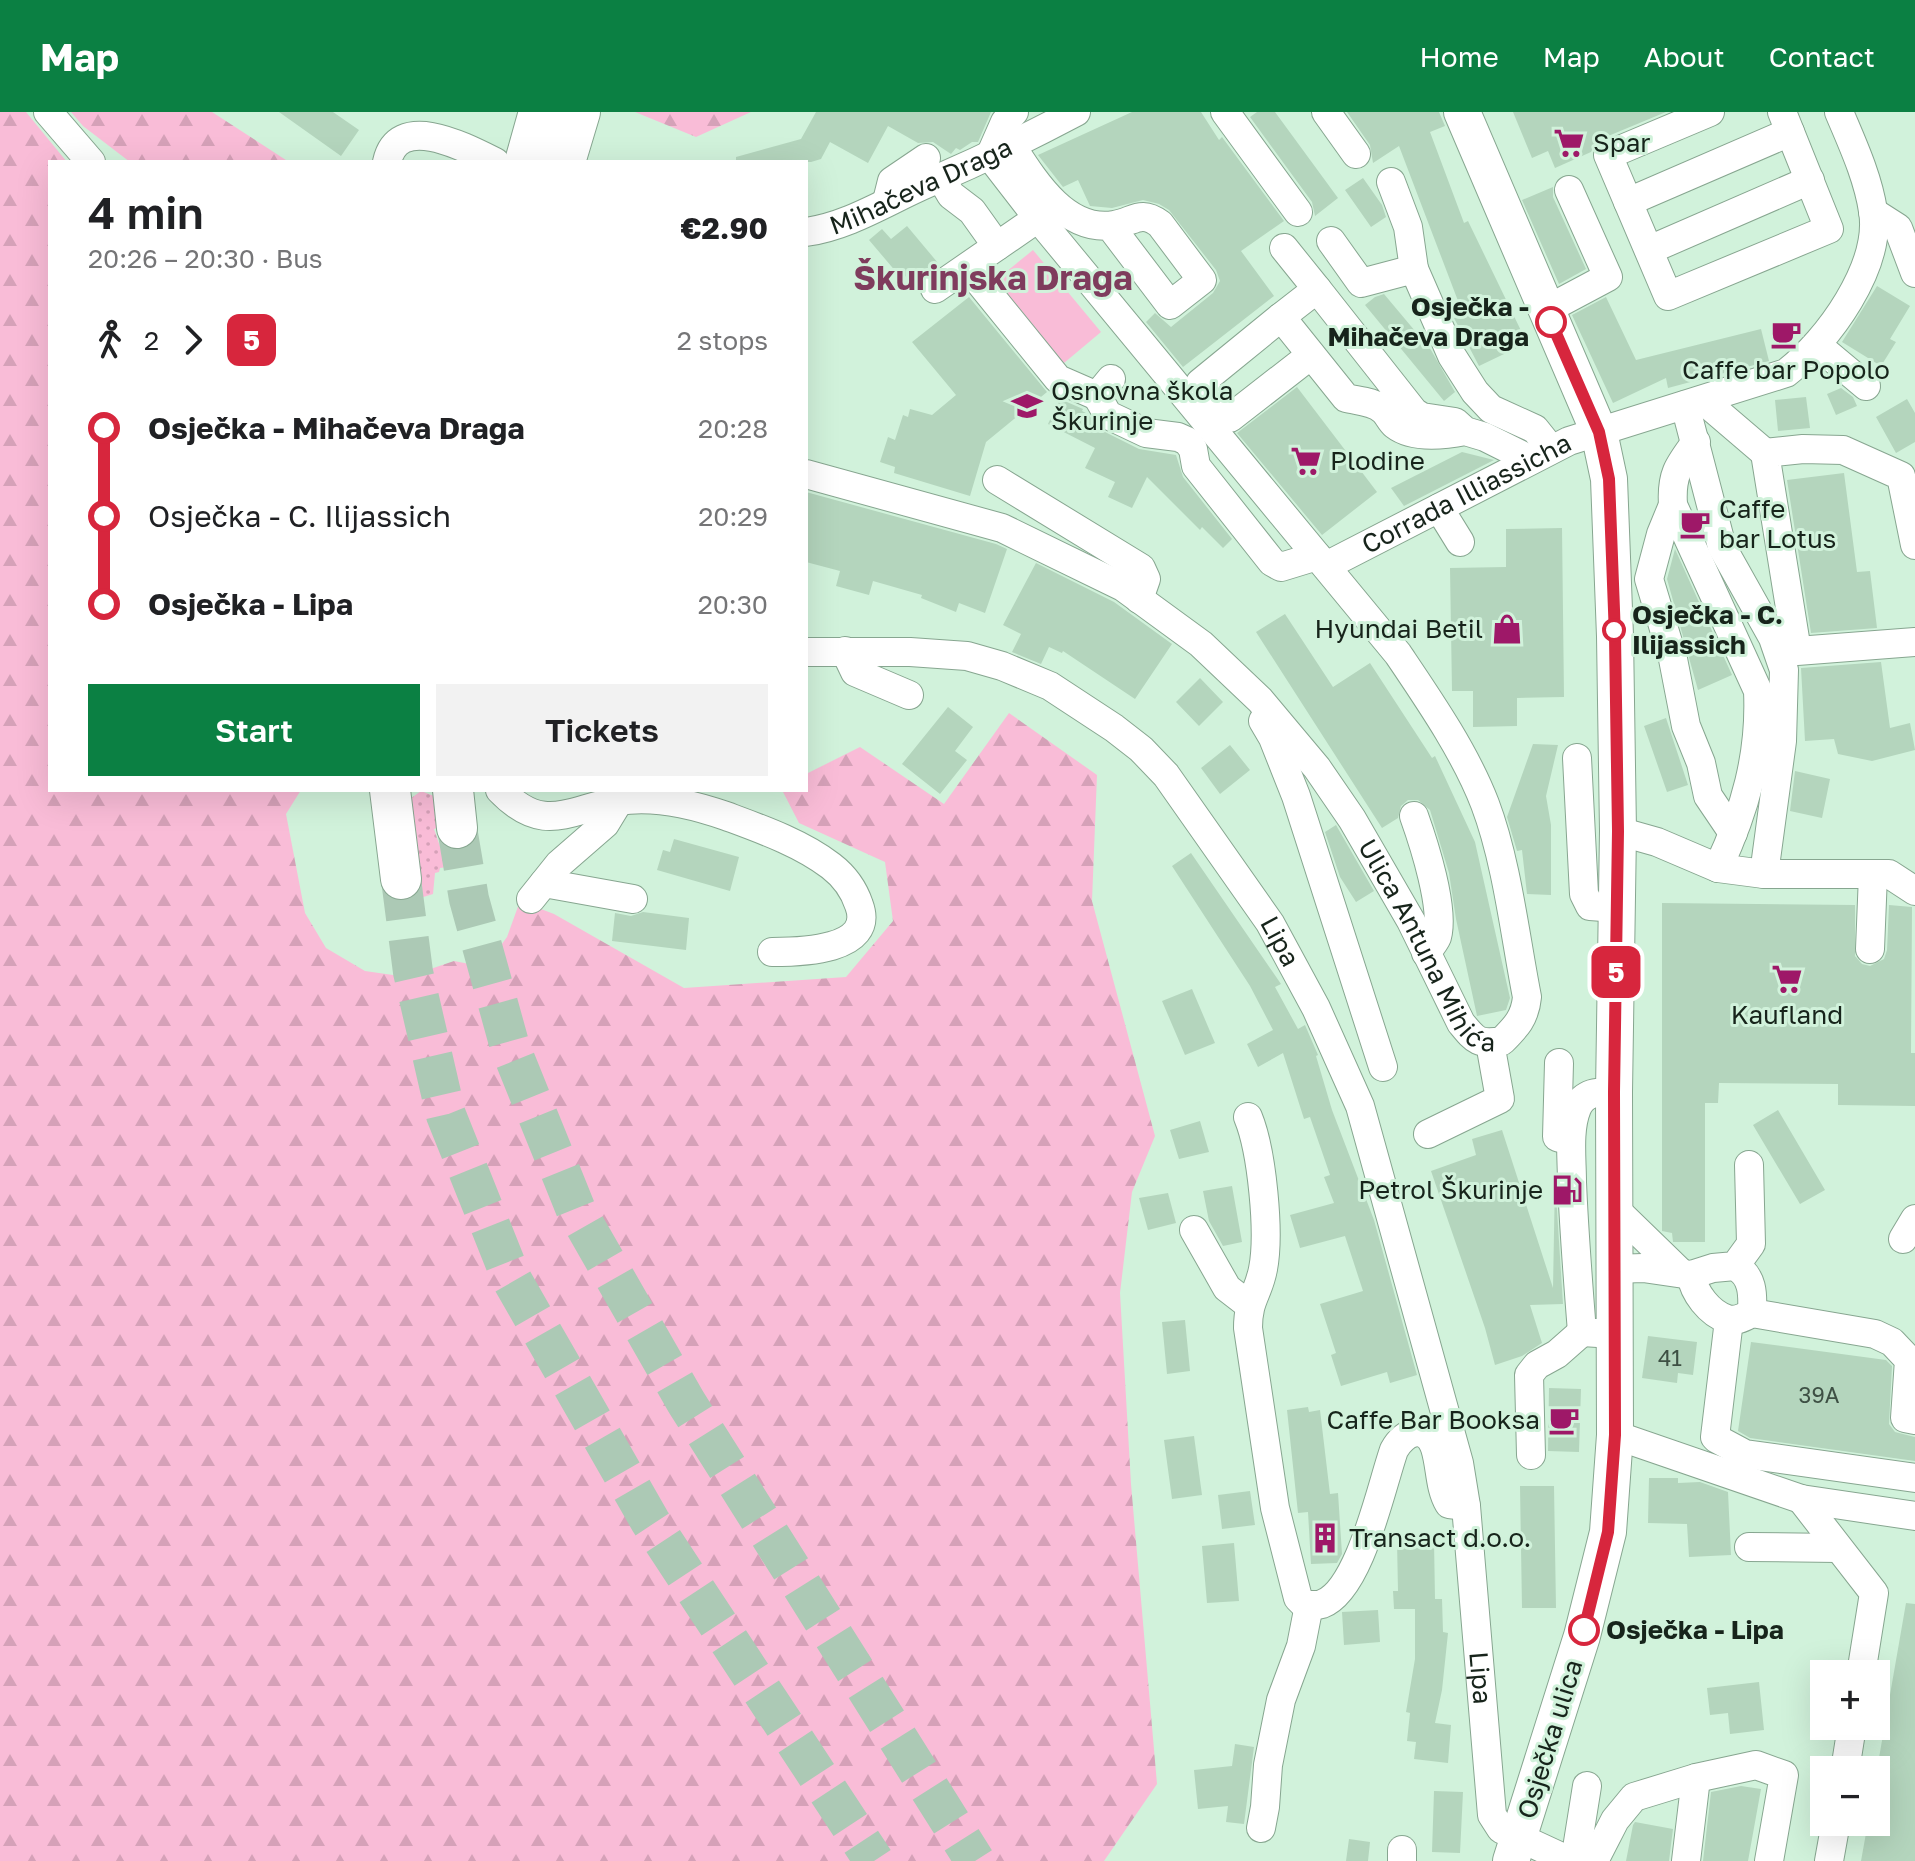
<!DOCTYPE html>
<meta charset="utf-8">
<style>
body{margin:0;font-family:"Golos Text",sans-serif;background:#f2f2f2;color:#202124;height:100vh;display:flex;flex-direction:column;font-size:30px;white-space:nowrap}
*{box-sizing:border-box;margin:0}
p{font-size:26px;color:#757577}
.icon{flex:none;width:44px;height:44px;fill:none;stroke:currentColor;stroke-width:2;stroke-linecap:round;stroke-linejoin:round}
.map{position:relative;flex:1;overflow:hidden}
.side{position:absolute;left:48px;top:48px;width:760px;height:632px;display:flex;flex-direction:column;background:#fff;border-radius:0px;box-shadow:0 8px 32px #0002}
.side>*{flex:none}
.badge{padding:0 16px;border-radius:12px;font-size:28px;line-height:52px}
.controls{position:absolute;left:1810px;top:1548px;display:grid;gap:16px}
.controls a{display:grid;place-items:center;width:80px;height:80px;border-radius:0px;background:#fff;box-shadow:0 8px 32px #0002;font-size:40px}
.map>.badge{position:absolute;translate:-50% -50%;box-shadow:0 0 0 4px #fff}
.legs{display:flex;align-items:center;gap:12px;height:88px;padding:0 40px;font-size:26px}
.legs p{margin-inline-start:auto}
.headline{display:flex;align-items:center;justify-content:space-between;height:136px;padding:0 40px}
h1{font-size:44px;font-weight:600;line-height:60px}
.button{display:flex;gap:16px;margin-top:auto;padding:16px 40px}
.button a{flex:1;height:92px;border-radius:0px;background:#0b8043;color:#fff;font-size:32px;font-weight:600;line-height:92px;text-align:center}
.button a+a{background:#f2f2f2;color:#202124}
ul{padding:0 40px;list-style:none}
li{display:flex;align-items:center;gap:28px;height:88px;font-size:30px}
li i{display:grid;place-items:center;width:12px;height:100%;margin:0 10px;background:currentColor}
li i::after{content:'';width:20px;height:20px;margin:-10px;border:6px solid;border-radius:50%;background:#fff}
li p{margin-inline-start:auto}
li:first-child i{background:linear-gradient(#0000 50%,currentColor 0)}
li:last-child i{background:linear-gradient(currentColor 50%,#0000 0)}
header{display:flex;align-items:center;gap:48px;box-sizing:border-box;height:112px;padding:0 40px;background:#0b8043;color:#fff}
header strong{font-size:38px}
nav{display:flex;gap:44px;margin-inline-start:auto;font-size:28px}
.map>svg:first-child{display:block}
.grass{fill:url(#grass-dots)}
.forest{fill:url(#forest-firs)}
.pitch{fill:#f9bcd7}
.building{fill:#b4d5bd}
.lines{fill:none;stroke-linecap:round;stroke-linejoin:round}
.highway-tunnel{stroke:#acc9b5;stroke-width:40;stroke-dasharray:40 20;stroke-linecap:butt}
.minor-casing{stroke:#87a690;stroke-width:30}
.major-casing{stroke:#87a690;stroke-width:38}
.highway-casing{stroke:#87a690;stroke-width:42}
.minor{stroke:#fff;stroke-width:28}
.major{stroke:#fff;stroke-width:36}
.highway{stroke:#fff;stroke-width:40}
.line-1-casing{stroke:#fff;stroke-width:18}
.line-1{stroke:#d7263d;stroke-width:12}
.stop-1-dot{fill:#fff;stroke:#d7263d;stroke-width:4}
.labels{text-anchor:middle;stroke-width:6;stroke-linejoin:round;paint-order:stroke}
.number-label{font-size:22px;fill:#3e5044}
.poi-label{font-size:26px;fill:#17241b;stroke:#d1f2db;text-anchor:start}
.street-label{font-size:26px;fill:#17241b;stroke:#d1f2db}
.stop-label{font-size:26px;font-weight:bold;fill:#17241b;stroke:#d1f2db;text-anchor:start}
.district-label{font-size:34px;font-weight:bold;fill:#7f3c5d;stroke:#d1f2db}
</style>
<header>
<strong>Map</strong>
<nav><a>Home</a><a>Map</a><a>About</a><a>Contact</a></nav>
</header>
<div class="map">
<svg width="1915" height="1749" viewBox="0 0 1915 1749">
<defs>
<pattern id="grass-dots" width="8" height="8" patternUnits="userSpaceOnUse" patternTransform="scale(2)"><rect width="8" height="8" fill="#f9bcd7"/><path d="M2 2h.1M6 6h.1" fill="none" stroke="#d5a1b8" stroke-width="1.8" stroke-linecap="round"/></pattern>
<pattern id="forest-firs" width="22" height="20" patternUnits="userSpaceOnUse" patternTransform="scale(2)"><rect width="22" height="20" fill="#f9bcd7"/><path d="M5 1l3.5 6h-7zM16 11l3.5 6h-7z" fill="#d5a1b8"/></pattern>
</defs>
<rect width="100%" height="100%" fill="#d1f2db"/>
<!-- grass -->
<path class="grass" d="M421,679L434,684L445,713L434,717L447,755L440,756L439,760L435,761L433,782L420,786L421,760L416,757L410,687Z"/>
<!-- forest -->
<path class="forest" d="M0,0H26L67,50H50V678H301L286,702L305,801L326,836L365,859L407,865L454,849L485,855L507,825L520,789L554,802L684,876L846,865L893,809L885,750L799,711L782,678H806V662L860,635L944,692L1009,601L1097,663L1092,789L1155,1024L1132,1080L1120,1181L1131,1372L1157,1672L1104,1749H0Z
M71,0H212L289,50H130L83,14Z
M635,0H751L696,25Z"/>
<!-- pitch -->
<path class="pitch" d="M1033,138L1101,220L1064,251L995,169Z"/>
<!-- building -->
<path class="building" d="M279,0H333L359,18L341,44Z
M816,0H991L978,30H972L960,38L956,36L951,42L933,30L918,31L888,14L868,51L830,30L821,47L811,50H736V45L801,27Z
M1132,0H1201L1219,28L1222,25L1284,109L1241,139L1274,184L1183,255L1146,210L1155,201L1171,215L1213,181L1220,169L1216,158L1169,98L1159,92L1143,88L1112,96L1090,94L1078,68L1063,75L1038,43Z
M1257,0H1275L1338,86L1315,104L1312,90L1250,5Z
M1347,0H1439L1445,14L1430,20L1464,111L1468,109L1527,231L1479,254L1454,206L1463,202L1399,34L1373,51L1370,33Z
M1513,0H1666L1601,27L1595,32L1591,40L1555,56L1548,39L1532,46Z
M1363,66L1382,93L1386,105L1371,115L1345,78Z
M1553,75V85L1586,157L1559,172L1522,88Z
M907,114L938,151L913,173L900,158L897,161L869,128L882,117L891,127Z
M1877,174L1910,194L1890,227L1896,230L1881,254L1842,230Z
M1384,182L1431,238L1455,280L1444,289L1365,193L1375,185Z
M969,185L1047,280L986,330L970,384L894,361L895,355L880,350L888,325L895,328L903,303L908,305L910,297L932,303L956,283L912,230Z
M1606,185L1636,248L1761,217L1769,249L1668,276L1666,266L1613,291L1572,203Z
M1297,275L1377,380L1322,423L1237,321Z
M1841,276L1853,285L1857,294L1836,303L1827,282Z
M1806,285L1810,316L1778,319L1775,288Z
M1060,287L1083,297L1082,299L1088,302L1101,318L1139,337L1176,343L1183,365L1232,427L1223,436L1202,415L1200,418L1147,365L1132,396L1108,385L1115,370L1085,356L1095,336L1048,312Z
M1907,287L1915,301V330L1896,341L1876,305Z
M1462,340L1494,348L1404,394L1391,376Z
M1844,361L1857,460L1870,459L1877,516L1811,521L1787,368Z
M806,380L996,432L1007,437L985,501L959,491L956,500L921,486L922,483L873,469L869,483L836,474L840,459L806,450Z
M1562,416L1564,585L1517,586V614L1473,615V579H1452L1450,456L1506,455V417Z
M1675,437L1732,563L1698,578L1667,467Z
M1036,451L1114,490L1172,532L1135,587L1063,539L1062,541L1049,535L1041,552L1012,540L1021,522L1003,513Z
M1285,502L1333,575L1370,551L1432,646L1435,644L1475,730L1510,886L1506,898L1477,904L1456,807L1449,761L1430,698L1418,688H1408L1401,694L1398,706L1382,716L1256,520Z
M1881,550L1890,616L1910,611L1915,638L1872,649L1838,642L1834,627L1805,629L1801,556Z
M1200,566L1223,590L1199,614L1176,590Z
M948,595L973,615L955,639L967,648L940,682L902,652Z
M1666,606L1688,673L1667,680L1644,614Z
M1533,632L1558,633L1546,684L1551,713V783L1527,782L1522,738L1517,739L1507,705Z
M1230,633L1250,658L1220,682L1201,656Z
M1795,659L1830,667L1822,706L1790,699Z
M1336,713L1374,779L1356,790L1340,765L1325,720Z
M674,727L739,745L730,779L657,758L663,738L670,740Z
M1191,741L1281,872L1275,875L1298,917L1305,913L1318,943L1316,944L1332,998L1374,1108L1417,1263L1390,1271L1387,1260L1341,1274L1331,1243L1336,1241L1320,1192L1363,1179L1345,1124L1300,1136L1290,1103L1334,1091L1324,1065L1330,1063L1310,1005L1304,1007L1283,941L1258,955L1247,932L1273,918L1250,874L1172,754Z
M1662,791L1855,793V844L1862,852L1870,854L1884,847L1887,838L1889,793L1912,795L1911,941H1915V994L1838,993V972L1719,971L1718,991H1705V1130H1673L1672,1121L1662,1119Z
M643,800L689,806L686,838L612,829L615,801L631,804Z
M1192,877L1215,931L1185,943L1162,889Z
M1778,998L1825,1078L1800,1092L1753,1013Z
M1200,1009L1209,1040L1179,1047L1170,1018Z
M1502,1018L1553,1176L1555,1067L1563,1192L1530,1193L1542,1231L1522,1244L1495,1253L1485,1216L1431,1059L1476,1043L1472,1027Z
M1232,1074L1242,1130L1223,1134L1209,1109L1203,1079Z
M1168,1081L1176,1111L1148,1118L1139,1086Z
M1185,1208L1190,1259L1167,1262L1162,1210Z
M1648,1224L1697,1230L1693,1263L1678,1261L1677,1271L1642,1266Z
M1751,1230L1886,1248L1892,1254L1889,1312L1895,1320L1915,1325V1349L1750,1326L1738,1319Z
M1549,1276L1581,1277L1579,1340L1548,1339Z
M1308,1295L1309,1300L1320,1298L1330,1382L1338,1381L1342,1442L1337,1451L1311,1452L1308,1400L1298,1401L1287,1298Z
M1194,1324L1202,1383L1172,1387L1164,1328Z
M1649,1366H1678V1371L1700,1370L1728,1380L1731,1443L1689,1445L1687,1412L1648,1411Z
M1520,1374H1554L1556,1496H1522Z
M1250,1379L1255,1413L1222,1417L1218,1383Z
M1397,1429H1434L1435,1487H1442L1443,1520L1448,1521L1442,1578L1435,1611L1451,1613L1448,1651L1414,1647L1416,1630L1407,1629L1410,1601L1406,1600L1415,1547V1497H1394L1393,1479H1398Z
M1234,1431L1239,1489L1207,1491L1202,1434Z
M1906,1491L1915,1492V1749H1861L1868,1710H1876V1663Z
M1378,1498L1380,1530L1344,1533L1342,1500Z
M1759,1570L1764,1618L1730,1622L1728,1601L1710,1603L1707,1576Z
M1235,1632L1254,1635L1244,1712L1226,1710L1228,1694L1198,1697L1194,1658L1232,1654Z
M1741,1674L1761,1677L1748,1749H1703L1711,1680Z
M1434,1679L1463,1680L1460,1741L1432,1740Z
M1635,1710L1673,1717L1669,1749H1626L1633,1713Z
M1349,1727L1370,1730L1368,1749H1346Z"/>
<g class="lines">
<!-- highway-tunnel -->
<path class="highway-tunnel" d="M457,716L469,787L510,935L576,1098L686,1290L975,1749
M401,767L413,860L446,1003L512,1168L650,1409L874,1749"/>
<!-- minor casing -->
<g class="minor-casing">
<g id="minor">
<path d="M48,0L91,50"/>
<path d="M1225,0L1298,100"/>
<path d="M1326,0L1356,42"/>
<path d="M1710,0L1608,43L1668,184L1829,117L1782,0"/>
<path d="M1011,33C1033,67 1065,121 1114,113C1134,110 1140,97 1160,112L1202,168L1170,193L1110,114"/>
<path d="M387,50C398,0 463,34 495,50"/>
<path d="M941,66L951,83L972,99L997,134"/>
<path d="M1391,70L1408,115L1414,157"/>
<path d="M887,89L892,69L926,46"/>
<path d="M1628,90L1790,20"/>
<path d="M1873,100L1898,116L1915,161"/>
<path id="s1" d="M806,120C849,114 887,89 926,72C977,50 1027,26 1076,0"/>
<path d="M1331,129L1361,171L1414,157L1452,244L1475,280L1491,297L1535,317L1551,337"/>
<path d="M1284,136L1317,177"/>
<path d="M1649,138L1810,68"/>
<path d="M972,161L1058,267L1097,284"/>
<path d="M935,177L1038,106"/>
<path d="M1546,198L1608,165L1569,78"/>
<path d="M1281,205L1200,271L1230,306L1311,243"/>
<path d="M1817,233L1866,274"/>
<path d="M1111,267L1097,284L1108,303L1146,321L1178,325L1187,329L1193,337L1196,354L1272,450L1281,455L1317,444"/>
<path d="M1703,288L1765,341"/>
<path d="M1685,293L1722,435L1773,526L1784,558L1782,629L1764,762"/>
<path d="M1465,319C1445,323 1413,327 1395,313C1390,309 1388,302 1383,298C1373,289 1358,289 1346,286L1281,205L1317,177L1414,300L1422,305L1455,310L1465,319L1485,325L1531,348"/>
<path d="M1696,330C1678,354 1671,363 1673,393L1758,579C1761,643 1745,698 1718,756"/>
<path id="s2" d="M806,362L1002,416L1123,475L1201,532L1260,588L1317,656L1352,707L1411,809L1461,911C1475,928 1478,933 1502,929C1516,915 1525,906 1527,885C1515,824 1507,750 1485,692C1465,640 1429,588 1398,542L1038,106L990,44L1005,10L1014,0"/>
<path d="M997,368L1141,456L1146,467L1139,487"/>
<path d="M1673,393L1661,422L1649,467L1673,547L1686,614L1701,651L1708,684L1733,721"/>
<path d="M1439,396L1460,430"/>
<path d="M1915,433L1901,364L1843,338L1803,337L1765,341L1797,539L1915,530"/>
<path id="s3" d="M1326,454L1569,329L1786,261C1828,229 1882,154 1873,99C1868,65 1852,31 1839,0"/>
<path d="M845,539L855,560L909,583"/>
<path id="s4" d="M806,540H910L967,544L1002,554L1050,574L1114,616L1141,637L1166,663L1270,811L1316,896L1360,994L1459,1351L1466,1394L1492,1703L1501,1717L1570,1749"/>
<path d="M1263,609L1273,626L1296,684L1383,955"/>
<path d="M1577,646L1584,782L1590,794L1617,796"/>
<path d="M500,678C543,723 568,698 618,689C654,683 692,692 726,704C761,717 801,731 831,754C844,764 854,778 859,793C876,839 799,840 772,840"/>
<path d="M1414,704C1424,732 1445,797 1437,825C1435,830 1430,836 1426,841"/>
<path d="M1618,719L1657,730L1718,756L1764,762H1889L1915,779"/>
<path d="M544,771L633,787"/>
<path d="M531,787L559,752L605,712L619,689"/>
<path d="M1870,837L1873,763"/>
<path d="M1559,951L1557,1025L1560,1026"/>
<path d="M1248,1005C1262,1039 1270,1121 1263,1157C1258,1183 1248,1187 1248,1216L1275,1396L1298,1486L1304,1492C1310,1493 1316,1494 1322,1492C1360,1478 1381,1375 1394,1338C1404,1319 1426,1311 1435,1336C1441,1355 1439,1375 1449,1392L1466,1394"/>
<path d="M1428,1022L1500,987L1490,931"/>
<path d="M1614,1096L1681,1161"/>
<path d="M1194,1118L1227,1176L1249,1193"/>
<path d="M1903,1127L1915,1107"/>
<path d="M1735,1154C1753,1164 1753,1182 1752,1201"/>
<path d="M1614,1157L1643,1156L1691,1163L1713,1156L1735,1154L1751,1132L1749,1053"/>
<path d="M1691,1163C1694,1181 1709,1201 1727,1207C1736,1210 1744,1205 1752,1201L1875,1222L1892,1230L1909,1248L1905,1306L1915,1308"/>
<path d="M1729,1208L1715,1325L1717,1327L1745,1342L1915,1366"/>
<path d="M1614,1222L1582,1220C1578,1170 1574,1120 1572,1070C1572,1047 1568,1018 1577,996C1584,979 1600,980 1614,980"/>
<path d="M1615,1323L1801,1387L1915,1404"/>
<path d="M1531,1343L1529,1263L1537,1253L1557,1242L1582,1220"/>
<path d="M1801,1387L1874,1481L1861,1562"/>
<path d="M1749,1435L1838,1436"/>
<path d="M1845,1658L1852,1614"/>
<path d="M1261,1716L1265,1695L1268,1653L1281,1588L1301,1534L1309,1493"/>
<path d="M1402,1738V1749"/>
<path d="M1575,1749L1587,1674"/>
<path d="M1594,1749L1615,1708L1634,1685L1696,1666L1756,1653L1784,1663L1769,1749"/>
<path d="M1686,1749L1696,1666"/>
<path d="M1829,1749L1836,1710"/>
</g>
</g>
<!-- major casing -->
<g class="major-casing">
<path id="major" d="M1462,0L1599,320L1609,367L1615,524L1618,719L1614,980L1615,1323L1608,1420L1582,1524L1511,1749"/>
</g>
<!-- highway casing -->
<g class="highway-casing">
<path id="highway" d="M525,50L539,0
M565,50L580,0
M390,678L401,767
M453,678L457,716"/>
</g>
<!-- minor -->
<use href="#minor" class="minor"/>
<!-- major -->
<use href="#major" class="major"/>
<!-- highway -->
<use href="#highway" class="highway"/>
</g>
<g class="lines">
<!-- line-1 casing -->
<g class="line-1-casing">
<path id="line-1" d="M1551,210L1599,320L1609,367L1615,524L1618,719L1614,980L1615,1323L1608,1420L1584,1518"/>
</g>
<!-- line-1 -->
<use href="#line-1" class="line-1"/>
</g>
<!-- icons -->
<defs>
<g id="supermarket-bare" transform="scale(2.4)"><path d="M-6-5.5h2.5l.6 2H6L4.5 2H-2.5L-4.4-4H-6ZM-1.5 3.2a1.3 1.3 0 1 0 .1 0ZM3 3.2a1.3 1.3 0 1 0 .1 0Z" fill="#9e1868" stroke="#d1f2db" stroke-width="2.5" paint-order="stroke"/></g>
<g id="cafe-bare" transform="scale(2.4)"><path d="M-5.5-4.5H6V0H3Q3 3.5 0 3.5H-2.5Q-5.5 3.5-5.5 0ZM3-3.2v2h1.7v-2ZM-6 4.5H4V6H-6Z" fill="#9e1868" stroke="#d1f2db" stroke-width="2.5" paint-order="stroke"/></g>
<g id="school-bare" transform="scale(2.4)"><path d="M0-5L7-2L0 1L-7-2ZM-4 1L0 2.5L4 1V4Q0 6-4 4Z" fill="#9e1868" stroke="#d1f2db" stroke-width="2.5" paint-order="stroke"/></g>
<g id="shop-bare" transform="scale(2.4)"><path d="M-5-2.5h2.3a2.7 3.5 0 0 1 5.4 0H5L5.5 6h-11ZM-1.5-2.5h3a1.5 2.3 0 0 0-3 0Z" fill="#9e1868" stroke="#d1f2db" stroke-width="2.5" paint-order="stroke"/></g>
<g id="fuel-bare" transform="scale(2.4)"><path d="M-5.5-6h7V0h2V4h1.3V-2.5L3-4.5l.8-.8L6-3V5H2.5V1h-1V6h-7ZM-4.2-4.7v3.2H.2V-4.7Z" fill="#9e1868" stroke="#d1f2db" stroke-width="2.5" paint-order="stroke"/></g>
<g id="building-bare" transform="scale(2.4)"><path d="M-4-6H4V6H1V3H-1V6H-4ZM-2.5-4.3h1.7v1.8h-1.7ZM.8-4.3h1.7v1.8H.8ZM-2.5-1h1.7V.8h-1.7ZM.8-1h1.7V.8H.8Z" fill="#9e1868" stroke="#d1f2db" stroke-width="2.5" paint-order="stroke"/></g>
</defs>
<g fill-rule="evenodd">
<use href="#supermarket-bare" x="1569" y="31"/>
<use href="#cafe-bare" x="1786" y="222"/>
<use href="#school-bare" x="1027" y="294"/>
<use href="#supermarket-bare" x="1306" y="349"/>
<use href="#cafe-bare" x="1695" y="412"/>
<use href="#shop-bare" x="1507" y="517"/>
<use href="#supermarket-bare" x="1787" y="867"/>
<use href="#fuel-bare" x="1567" y="1078"/>
<use href="#cafe-bare" x="1564" y="1308"/>
<use href="#building-bare" x="1325" y="1426"/>
</g>
<!-- markers -->
<g class="stop-1-dot">
<circle cx="1551" cy="210" r="14"/>
<circle cx="1614" cy="518" r="10"/>
<circle cx="1584" cy="1518" r="14"/>
</g>
<g class="labels">
<!-- number labels -->
<g class="number-label">
<text x="1670" y="1254">41</text>
<text x="1819" y="1291">39A</text>
</g>
<!-- poi labels -->
<g class="poi-label">
<text x="1593" y="40">Spar</text>
<text x="1786" y="267" text-anchor="middle">Caffe bar Popolo</text>
<text x="1051" y="288">Osnovna škola<tspan x="1051" dy="30">Škurinje</tspan></text>
<text x="1330" y="358">Plodine</text>
<text x="1719" y="406">Caffe<tspan x="1719" dy="30">bar Lotus</tspan></text>
<text x="1483" y="526" text-anchor="end">Hyundai Betil</text>
<text x="1787" y="912" text-anchor="middle">Kaufland</text>
<text x="1543" y="1087" text-anchor="end">Petrol Škurinje</text>
<text x="1540" y="1317" text-anchor="end">Caffe Bar Booksa</text>
<text x="1349" y="1435">Transact d.o.o.</text>
</g>
<!-- street labels -->
<g class="street-label">
<text dy="9" stroke="none"><textPath href="#s1" startOffset="124">Mihačeva Draga</textPath></text>
<text dy="9" stroke="none"><textPath href="#s3" startOffset="158">Corrada Illiassicha</textPath></text>
<text dy="9" stroke="none"><textPath href="#s2" startOffset="816">Ulica Antuna Mihića</textPath></text>
<text dy="9" stroke="none"><textPath href="#s4" startOffset="598">Lipa</textPath></text>
<text dy="9" stroke="none"><textPath href="#s4" startOffset="1368">Lipa</textPath></text>
<text transform="translate(1550 1627) rotate(-73)" y="9">Osječka ulica</text>
</g>
<!-- stop labels -->
<g class="stop-label">
<text x="1529" y="204" text-anchor="end">Osječka -<tspan x="1529" dy="30">Mihačeva Draga</tspan></text>
<text x="1632" y="512">Osječka - C.<tspan x="1632" dy="30">Ilijassich</tspan></text>
<text x="1606" y="1527">Osječka - Lipa</text>
</g>
<!-- district labels -->
<g class="district-label">
<text x="993" y="178">Škurinjska Draga</text>
</g>
</g>
</svg>
<div class="controls">
<a>+</a>
<a>−</a>
</div>
<b class="badge" style="left:1616px;top:860px;background:#d7263d;color:#fff">5</b>
<section class="side">
<div class="headline"><div><h1>4 min</h1><p>20:26 – 20:30 · Bus</p></div><b>€2.90</b></div>
<div class="legs"><svg class="icon" aria-label="walk" viewBox="0 0 24 24"><circle cx="13" cy="4" r="2"/><path d="M13 8l-2 6 4 7M11 14l-3 7M7 12l3-4h3l4 4"/></svg>2<svg class="icon" aria-label="forward" viewBox="0 0 24 24"><path d="M9 5l7 7-7 7"/></svg><b class="badge" style="background:#d7263d;color:#fff">5</b><p>2 stops</p></div>
<ul>
<li><i style="color:#d7263d"></i><b>Osječka - Mihačeva Draga</b><p>20:28</p></li>
<li><i style="color:#d7263d"></i><span>Osječka - C. Ilijassich</span><p>20:29</p></li>
<li><i style="color:#d7263d"></i><b>Osječka - Lipa</b><p>20:30</p></li>
</ul>
<div class="button"><a>Start</a><a>Tickets</a></div>
</section>
</div>
